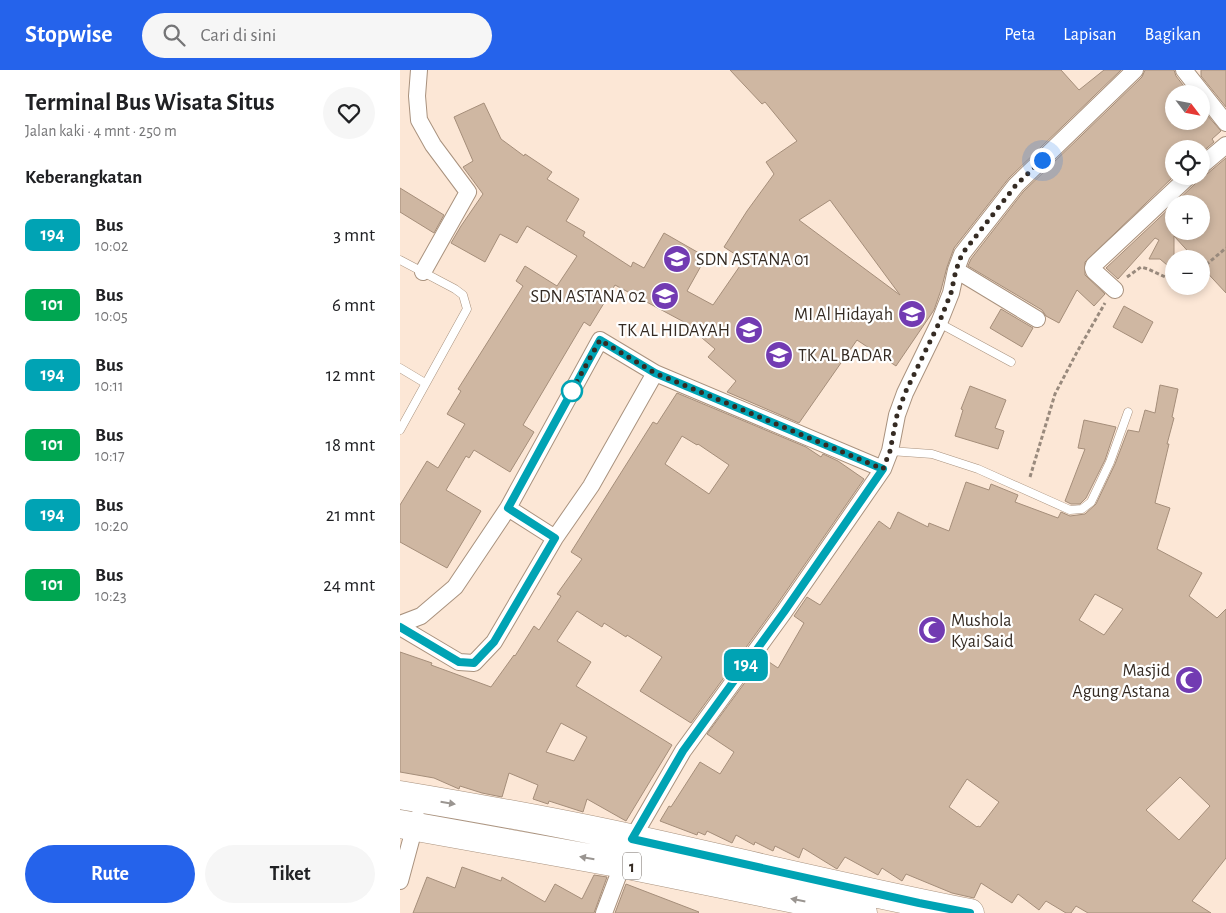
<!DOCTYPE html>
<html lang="id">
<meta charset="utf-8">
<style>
body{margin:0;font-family:"Alegreya Sans",sans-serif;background:#f6f6f6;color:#202124;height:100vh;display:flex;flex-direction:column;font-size:19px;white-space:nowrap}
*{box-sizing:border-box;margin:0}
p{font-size:16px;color:#757577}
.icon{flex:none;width:28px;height:28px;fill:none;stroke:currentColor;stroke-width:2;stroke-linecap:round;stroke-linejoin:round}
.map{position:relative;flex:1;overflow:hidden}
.panel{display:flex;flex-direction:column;background:#fff;width:400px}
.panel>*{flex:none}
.badge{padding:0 10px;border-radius:8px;font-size:18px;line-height:32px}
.needle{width:32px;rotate:122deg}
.fabs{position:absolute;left:765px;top:15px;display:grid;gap:10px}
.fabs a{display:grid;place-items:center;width:45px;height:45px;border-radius:50%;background:#fff;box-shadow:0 2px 8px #0003;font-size:25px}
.you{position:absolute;width:25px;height:25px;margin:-12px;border:4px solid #fff;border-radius:50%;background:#1a73e8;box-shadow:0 0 0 8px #1a73e833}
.map>.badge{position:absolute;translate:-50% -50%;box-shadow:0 0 0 2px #fff}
h2{padding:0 25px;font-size:19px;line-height:45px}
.round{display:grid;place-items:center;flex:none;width:52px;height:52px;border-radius:26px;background:#f6f6f6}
.overview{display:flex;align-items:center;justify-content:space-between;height:85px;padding:0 25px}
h1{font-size:24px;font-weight:600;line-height:38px}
.action{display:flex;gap:10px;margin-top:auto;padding:10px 25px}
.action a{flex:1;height:58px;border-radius:30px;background:#2563eb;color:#fff;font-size:20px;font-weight:600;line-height:58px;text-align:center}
.action a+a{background:#f6f6f6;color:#202124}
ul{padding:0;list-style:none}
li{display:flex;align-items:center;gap:15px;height:70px;padding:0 25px}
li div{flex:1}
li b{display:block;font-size:19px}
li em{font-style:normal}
li .badge{min-width:55px;font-weight:700;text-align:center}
header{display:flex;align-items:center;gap:30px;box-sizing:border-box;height:70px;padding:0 25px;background:#2563eb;color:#fff}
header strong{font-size:24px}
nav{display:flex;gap:28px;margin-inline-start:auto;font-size:18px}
.search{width:350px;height:45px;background:#f6f6f6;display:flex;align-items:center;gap:12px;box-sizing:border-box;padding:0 18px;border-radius:28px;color:#757577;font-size:19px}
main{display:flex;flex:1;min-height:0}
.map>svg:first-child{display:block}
.building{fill:#cfb7a2;stroke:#a58e7a;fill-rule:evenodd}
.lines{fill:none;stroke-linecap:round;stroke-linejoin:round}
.lane-casing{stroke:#a9927e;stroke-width:9}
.street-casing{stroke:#a9927e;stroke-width:18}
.highway-casing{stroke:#a9927e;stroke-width:29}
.path{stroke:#998a7d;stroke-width:3;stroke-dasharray:4 2.5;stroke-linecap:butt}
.lane{stroke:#fff;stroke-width:8}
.street{stroke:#fff;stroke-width:16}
.highway{stroke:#fff;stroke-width:28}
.oneway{fill:#9a9591}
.line-casing{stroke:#fff;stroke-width:11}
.line{stroke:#00a3b4;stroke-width:8}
.walk{stroke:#352b23;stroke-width:5;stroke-dasharray:0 9}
.stop-dot{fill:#fff;stroke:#00a3b4;stroke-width:2.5}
.labels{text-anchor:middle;stroke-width:4.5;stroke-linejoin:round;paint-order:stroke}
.shield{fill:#fff;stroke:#726b65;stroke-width:1}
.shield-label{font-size:16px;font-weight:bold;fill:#352b23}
.poi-label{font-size:18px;fill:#352b23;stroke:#fff;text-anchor:end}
</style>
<header>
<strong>Stopwise</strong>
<div class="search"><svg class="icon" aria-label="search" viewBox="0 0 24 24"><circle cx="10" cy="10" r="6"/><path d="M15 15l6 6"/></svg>Cari di sini</div>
<nav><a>Peta</a><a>Lapisan</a><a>Bagikan</a></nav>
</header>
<main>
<section class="panel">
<div class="overview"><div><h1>Terminal Bus Wisata Situs</h1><p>Jalan kaki · 4 mnt · 250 m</p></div><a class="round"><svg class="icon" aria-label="heart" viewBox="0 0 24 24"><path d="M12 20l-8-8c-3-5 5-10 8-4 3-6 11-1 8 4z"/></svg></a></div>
<h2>Keberangkatan</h2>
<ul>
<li><span class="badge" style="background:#00a3b4;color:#fff">194</span><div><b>Bus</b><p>10:02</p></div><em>3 mnt</em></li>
<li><span class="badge" style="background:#00a651;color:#fff">101</span><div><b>Bus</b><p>10:05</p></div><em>6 mnt</em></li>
<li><span class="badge" style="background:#00a3b4;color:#fff">194</span><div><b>Bus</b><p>10:11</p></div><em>12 mnt</em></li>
<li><span class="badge" style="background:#00a651;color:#fff">101</span><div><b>Bus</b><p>10:17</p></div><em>18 mnt</em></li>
<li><span class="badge" style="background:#00a3b4;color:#fff">194</span><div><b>Bus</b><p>10:20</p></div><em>21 mnt</em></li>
<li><span class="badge" style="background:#00a651;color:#fff">101</span><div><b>Bus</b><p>10:23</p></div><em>24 mnt</em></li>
</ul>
<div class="action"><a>Rute</a><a>Tiket</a></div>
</section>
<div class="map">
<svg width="826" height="843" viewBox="0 0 826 843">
<rect width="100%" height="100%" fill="#fce7d6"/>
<!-- building -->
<path class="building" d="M330,0H661L679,20L704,0H721L609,108L554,178L547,197L541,220L534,240L496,296L457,270L399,353L327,322L336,311L308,287L315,279L295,262L297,259L215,215L190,256L184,252L123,355L134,362L110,402L74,380L69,388L66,386L46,420L81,441L47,498L0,472V435L27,391L38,398L65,354L47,344L61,321L58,319L123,216L116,211L125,196L157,216L177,186L127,156L117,173L100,164L85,192L51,173L61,156L83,124L63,97L73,91L54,47L84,33L101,69L124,86L125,84L152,102L147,109L179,129L166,151L185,162L183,166L231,197L233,192L244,198L264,163L306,187L287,221L313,235L344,190L324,177L347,141L374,104L366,92L397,71L365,32L362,34ZM430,130L500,225L399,150Z
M745,0H774L776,6L790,24H774V51H801V38L821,61L812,69L814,72L801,83V79H774V106L685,192V205L705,224L694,236L677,220L659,253L646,246L642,240L568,196L571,189L623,122L742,7Z
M801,0H826V37L801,6Z
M826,88V223L801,196V189H795L774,166V201L760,189H749L759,170L755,168L718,209L706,198L774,134V161H801V134H774L796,113L799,106L807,104Z
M0,118L44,145L34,163L0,142Z
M724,236L753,252L742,273L713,257Z
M601,239L633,258L622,277L590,258Z
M760,315L778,319L772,347L774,348L767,374H769L755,433L770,438L757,479L802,503L789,526L817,548L826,539V788L792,831L811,843H688L676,836L671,843H666L646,831L639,840L618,824L612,833L581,813L574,828L552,823L506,804L502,811L482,798L478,805L445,787L437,799L403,778L399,788L375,776L373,781L355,772L354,775L336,765L332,773L307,761L305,765L298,762L297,765L260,751L269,736L271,737L300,692L320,704L334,682L307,664L363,588L378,598L404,553L394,546L407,527L420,535L479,451L490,459L498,442L528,457L529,453L549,461L566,412L589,420L591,414L618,425L615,432L658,448L661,442L670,446L685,444L696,434L715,394L728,360L739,362L745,340L755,343ZM695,524L723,539L704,565L679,550ZM780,707L810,736L779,770L746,740ZM567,709L599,732L580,757L578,756L577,757L549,737Z
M570,316L606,330L595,358L604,361L598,379L555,366L563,340L561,339Z
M277,323L406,377L421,387L423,384L438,391L464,409L376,536L291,653L240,621L262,587L227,565L226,567L204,553L202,557L177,541L157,571L191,592L176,616L272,675L226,751L187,729L183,742L149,731L148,734L133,729L138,715L109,703L102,727L82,723L60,716L59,719L34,708L0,702V582L32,593L31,595L91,617L114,585L115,586L134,556L139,560L161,526L157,524L182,489L171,482L253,352L257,354ZM282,366L297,375L298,374L329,395L309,424L265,394ZM161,653L187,667L174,691L146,682Z
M684,350L716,357L705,390L686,428L680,434H671L665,431L685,379L678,378Z
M62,797L101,811L102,807L145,832L155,814L182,829L194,805L207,807L194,843H13L27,807L55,818Z
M226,814L299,842L298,843H215Z"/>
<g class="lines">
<!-- lane casing -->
<g class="lane-casing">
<path id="lane" d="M0,190L55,219L63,225L67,239L0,360
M539,253L611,292
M0,298L25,313
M490,381L532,384L578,399L670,440L682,439L691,432L710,392L728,342"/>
</g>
<!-- street casing -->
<g class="street-casing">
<path id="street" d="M19,0L17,26L19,50L33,75L68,122L23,202
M784,0L826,53
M801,96L826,75
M556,200L637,249
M715,220L694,201L693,198L694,195L789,106
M108,438L155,468
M0,554L21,546L55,517L108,438L200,270L255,303L483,399
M0,557L59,592L74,593L94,572L155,468L191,416L255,303
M0,811L17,748
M204,843L232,769L283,681L384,542L483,399L490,381L497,345L505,323L539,253L551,223L556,200L562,184L616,115L735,0"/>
</g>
<!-- highway casing -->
<g class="highway-casing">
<path id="highway" d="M0,725C78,738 157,752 234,769C346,794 458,821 570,843
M0,754L223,794L463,843"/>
</g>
<!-- path -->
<path class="path" d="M801,199L826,178
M727,207L741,197L748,199L774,211
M630,407L655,324L677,282L705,233"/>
<!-- lane -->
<use href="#lane" class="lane"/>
<!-- street -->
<use href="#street" class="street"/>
<!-- highway -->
<use href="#highway" class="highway"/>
</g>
<!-- one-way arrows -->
<defs><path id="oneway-solid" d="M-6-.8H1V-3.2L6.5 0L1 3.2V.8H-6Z" transform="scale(1.25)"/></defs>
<g class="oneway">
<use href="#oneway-solid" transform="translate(48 733) rotate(9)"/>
<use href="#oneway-solid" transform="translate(187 788) rotate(-170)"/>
<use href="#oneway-solid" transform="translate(398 830) rotate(-169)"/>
</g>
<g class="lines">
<!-- line casing -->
<g class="line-casing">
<path id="line" d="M0,557L59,592L74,593L94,572L155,468L108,438L200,270L255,303L483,399L384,542L283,681L232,769L519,833L570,843"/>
</g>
<!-- line -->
<use href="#line" class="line"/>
<!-- walk -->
<path class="walk" d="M172,321L170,324L200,270L255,303L483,399L490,381L497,345L505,323L539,253L551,223L556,200L562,184L616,115L642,90"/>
</g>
<!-- icons -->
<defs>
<g id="school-disc" transform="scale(1.4375)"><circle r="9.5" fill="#723bb2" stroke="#fff"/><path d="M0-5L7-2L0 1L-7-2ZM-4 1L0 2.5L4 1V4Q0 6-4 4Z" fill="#fff"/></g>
<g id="mosque-disc" transform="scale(1.4375)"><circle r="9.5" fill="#723bb2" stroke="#fff"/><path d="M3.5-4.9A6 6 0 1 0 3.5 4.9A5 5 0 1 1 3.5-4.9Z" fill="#fff"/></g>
</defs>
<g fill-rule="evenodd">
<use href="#school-disc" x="277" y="189"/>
<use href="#school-disc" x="265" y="226"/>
<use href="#school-disc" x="512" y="244"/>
<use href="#school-disc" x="349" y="260"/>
<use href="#school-disc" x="379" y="285"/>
<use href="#mosque-disc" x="532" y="560"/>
<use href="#mosque-disc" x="789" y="610"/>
</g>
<!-- markers -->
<circle class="stop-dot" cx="172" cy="321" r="10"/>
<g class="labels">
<!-- shield labels -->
<rect class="shield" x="223" y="782.5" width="18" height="27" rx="4"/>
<g class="shield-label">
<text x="232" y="802">1</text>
</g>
<!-- poi labels -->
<g class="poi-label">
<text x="296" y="195" text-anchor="start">SDN ASTANA 01</text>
<text x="246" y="232">SDN ASTANA 02</text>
<text x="493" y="250">MI Al Hidayah</text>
<text x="330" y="266">TK AL HIDAYAH</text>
<text x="398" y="291" text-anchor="start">TK AL BADAR</text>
<text x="551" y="556" text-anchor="start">Mushola<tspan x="551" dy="21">Kyai Said</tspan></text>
<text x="770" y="606">Masjid<tspan x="770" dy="21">Agung Astana</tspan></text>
</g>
</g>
</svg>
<div class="fabs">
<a><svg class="needle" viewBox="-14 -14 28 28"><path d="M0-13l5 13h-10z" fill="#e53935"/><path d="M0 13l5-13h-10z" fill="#757577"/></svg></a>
<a><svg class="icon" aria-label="locate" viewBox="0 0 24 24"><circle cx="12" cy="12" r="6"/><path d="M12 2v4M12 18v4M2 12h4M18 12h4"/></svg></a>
<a>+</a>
<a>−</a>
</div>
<div class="you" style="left:642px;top:90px"></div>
<b class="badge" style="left:346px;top:595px;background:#00a3b4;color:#fff">194</b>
</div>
</main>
